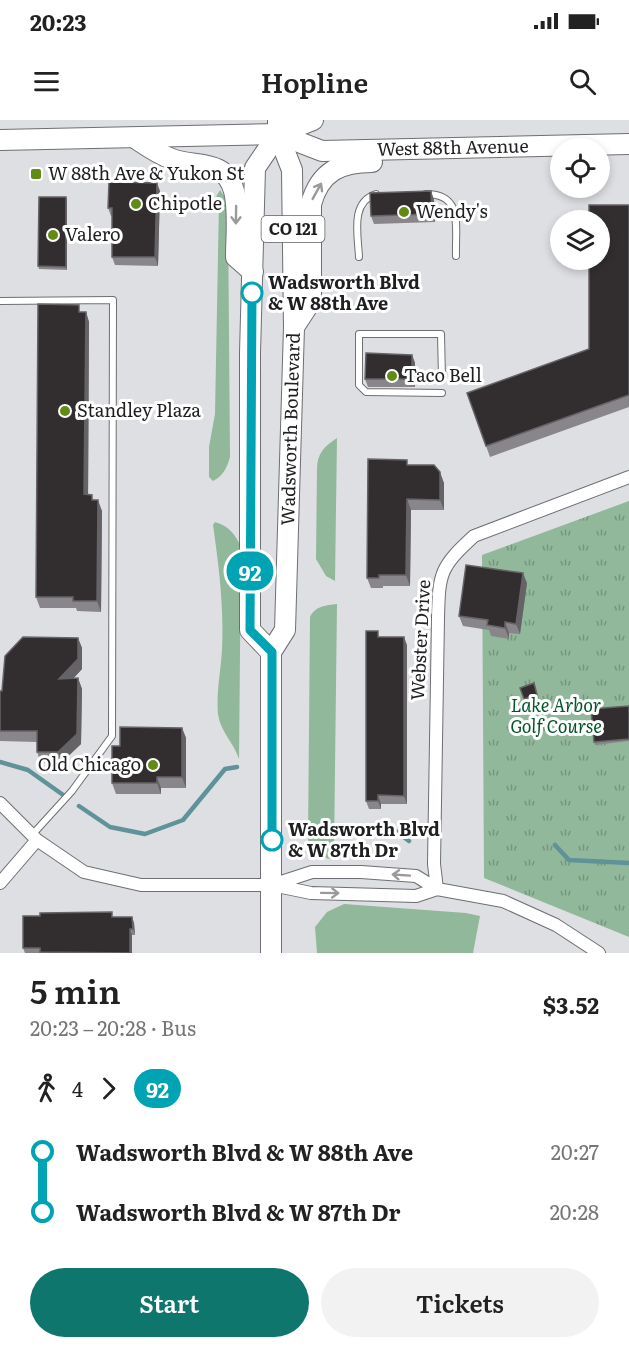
<!DOCTYPE html>
<meta charset="utf-8">
<style>
body{margin:0;font-family:Literata,serif;background:#f2f2f2;color:#222;height:100vh;display:flex;flex-direction:column;font-size:22px;white-space:nowrap}
*{box-sizing:border-box;margin:0}
p{font-size:20px;color:#767676}
.icon{flex:none;width:33px;height:33px;fill:none;stroke:currentColor;stroke-width:2;stroke-linecap:round;stroke-linejoin:round}
.map{position:relative;height:833px;overflow:hidden}
.drawer{display:flex;flex-direction:column;background:#fff;flex:1}
.drawer>*{flex:none}
.badge{padding:0 12px;border-radius:20px;font-size:21px;line-height:39px}
.buttons{position:absolute;left:550px;top:18px;display:grid;gap:12px}
.buttons a{display:grid;place-items:center;width:60px;height:60px;border-radius:50%;background:#fff;box-shadow:0 3px 9px #0003;font-size:30px}
.map>.badge{position:absolute;translate:-50% -50%;box-shadow:0 0 0 3px #fff}
.legs{display:flex;align-items:center;gap:9px;height:66px;padding:0 30px;font-size:20px}
.legs p{margin-inline-start:auto}
.headline{display:flex;align-items:center;justify-content:space-between;height:102px;padding:0 30px}
h1{font-size:33px;font-weight:600;line-height:45px}
.cta{display:flex;gap:12px;margin-top:auto;padding:12px 30px}
.cta a{flex:1;height:69px;border-radius:36px;background:#0f766e;color:#fff;font-size:24px;font-weight:600;line-height:69px;text-align:center}
.cta a+a{background:#f2f2f2;color:#222}
ul{padding:0 30px;list-style:none}
li{display:flex;align-items:center;gap:21px;height:60px;font-size:22px}
li i{display:grid;place-items:center;width:9px;height:100%;margin:0 8px;background:currentColor}
li i::after{content:'';width:15px;height:15px;margin:-8px;border:4px solid;border-radius:50%;background:#fff}
li p{margin-inline-start:auto}
li:first-child i{background:linear-gradient(#0000 50%,currentColor 0)}
li:last-child i{background:linear-gradient(currentColor 50%,#0000 0)}
.status{display:flex;justify-content:space-between;align-items:center;height:42px;padding:0 30px;background:#fff;direction:ltr}
.status svg{height:16px;fill:currentColor}
header{display:flex;justify-content:space-between;align-items:center;height:78px;padding:0 30px;background:#fff;font-size:27px;font-weight:600}
.map>svg:first-child{display:block}
.grass{fill:#91b89a}
.park{fill:url(#park-tufts)}
.lines{fill:none;stroke-linecap:round;stroke-linejoin:round}
.stream{stroke:#5f9299;stroke-width:4.5}
.lane-casing{stroke:#6d6f72;stroke-width:8}
.street-casing{stroke:#6d6f72;stroke-width:14}
.primary-casing{stroke:#6d6f72;stroke-width:22}
.lane{stroke:#fff;stroke-width:6}
.street{stroke:#fff;stroke-width:12}
.primary{stroke:#fff;stroke-width:20}
.wall{fill:#88868a}
.shaded-wall{fill:#656366}
.building{fill:#322e30;stroke:#656366;stroke-width:1.5}
.oneway{stroke:#9a9a9b}
.line-1-casing{stroke:#fff;stroke-width:14}
.line-1{stroke:#00a3b4;stroke-width:9}
.poi-dot{fill:#628a15;stroke:#fff;stroke-width:2}
.stop-1-dot{fill:#fff;stroke:#00a3b4;stroke-width:3}
.labels{text-anchor:middle;stroke-width:6;stroke-linejoin:round;paint-order:stroke}
.shield{fill:#fff;stroke:#626264;stroke-width:1.5}
.shield-label{font-size:16px;font-weight:bold;fill:#1f1f21}
.street-label{font-size:18px;fill:#1f1f21;stroke:#fff}
.poi-label{font-size:18px;fill:#1f1f21;stroke:#fff;text-anchor:start}
.stop-label{font-size:18px;font-weight:bold;fill:#1f1f21;stroke:#fff;text-anchor:start}
.park-label{font-size:18px;font-style:italic;fill:#035628;stroke:#fff}
</style>
<div class="status"><b>20:23</b><svg viewBox="0 0 49 12"><path d="M0 12V9h3v3zM5 12V6h3v6zM10 12V3h3v9zM15 12V0h3v12zM26 1h20v11H26zM47 4h2v5h-2z"/></svg></div>
<header><svg class="icon" aria-label="menu" viewBox="0 0 24 24"><path d="M4 6h16M4 12h16M4 18h16"/></svg>Hopline<svg class="icon" aria-label="search" viewBox="0 0 24 24"><circle cx="10" cy="10" r="6"/><path d="M15 15l6 6"/></svg></header>
<div class="map">
<svg width="629" height="833" viewBox="0 0 629 833">
<defs>
<pattern id="park-tufts" width="24" height="20" patternUnits="userSpaceOnUse" patternTransform="scale(1.5)"><rect width="24" height="20" fill="#91b89a"/><path d="M3 7l-1-3M5 7V3M7 7l1-3M15 17l-1-3M17 17v-4M19 17l1-3" fill="none" stroke="#76957d"/></pattern>
</defs>
<rect width="100%" height="100%" fill="#dddfe3"/>
<!-- grass -->
<path class="grass" d="M220,70L224,76L228,92L230,337C227,348 223,356 213,361L209,357V327L215,294L219,82L216,77Z
M337,318L335,461L326,456L316,439L317,349C317,333 325,326 337,318Z
M215,402C229,406 235,414 241,427L239,639C234,623 220,611 218,594C216,573 221,550 222,529C224,487 219,447 213,405Z
M337,484L334,731L351,732L348,739H329L314,733L308,720L310,497C315,486 327,485 337,484Z
M344,784L466,793L480,796L473,833H317L315,807L327,792Z"/>
<!-- park -->
<path class="park" d="M629,381V817L484,758L482,435Z"/>
<g class="lines">
<!-- stream -->
<path class="stream" d="M0,642L28,650L66,677
M79,686L110,707L145,714L183,700L225,649L237,647
M388,705L409,721
M555,725L569,740L629,743"/>
<!-- lane casing -->
<g class="lane-casing">
<path id="lane" d="M426,74C464,74 455,107 456,136
M359,137C358,115 350,82 376,74
M0,181L113,180L112,616L72,671L32,715
M442,259L441,214H359V265L366,272L442,273"/>
</g>
<!-- street casing -->
<g class="street-casing">
<path id="street" d="M0,683L37,720L84,752L141,765H272L311,773L416,776L437,769
M0,763L37,720
M275,764L312,752H361L416,756L437,769L503,781L556,805L599,833
M437,769L434,744L438,498C439,453 440,447 474,416L629,357"/>
</g>
<!-- primary casing -->
<g class="primary-casing">
<g id="primary">
<path d="M278,14L313,0"/>
<path d="M135,18C147,26 158,34 172,39C196,48 225,38 234,71C239,91 236,116 236,137L253,152"/>
<path id="s1" d="M0,20L278,14L322,31L629,24"/>
<path d="M294,207L311,181V84C320,51 341,42 372,42"/>
<path d="M271,532L250,510V233L255,48L278,14"/>
<path id="s2" d="M271,833V532L285,510L294,207L292,50L278,14V0"/>
</g>
</g>
<!-- lane -->
<use href="#lane" class="lane"/>
<!-- street -->
<use href="#street" class="street"/>
<!-- primary -->
<use href="#primary" class="primary"/>
</g>
<!-- wall -->
<path class="wall" d="M160,71L158,146L115,145L112,137V96H111L108,88Z
M431,71L434,80L435,102L374,104L371,96Z
M66,77L67,80V150L39,149L38,146Z
M629,85V287L490,337L467,273L589,229Z
M82,192H86L89,202L88,375L94,380L102,391L101,492L77,491L76,488H40L36,477Z
M412,235L415,243V267H368L365,259Z
M409,345L444,363V390H411L410,466H383V468H371L367,458Z
M527,463L520,514L509,513V519L491,516L489,510L463,506L459,496Z
M380,517L407,525V684H381V689H369L366,681Z
M78,518L82,528V549L73,558H78L82,569L81,624L62,642L41,643L37,632V622L0,621V571H2Z
M534,563L539,578L525,582L520,568Z
M629,586V621L595,625L594,622Z
M182,608L186,618V668H161V674H116L112,663L120,626Z
M114,797H132L134,803L135,815H132V833H25L23,828Z"/>
<!-- shaded-wall -->
<path class="shaded-wall" d="M157,63L160,71L158,146L155,137Z
M431,71L434,80L435,102L432,94Z
M66,77L67,80V150L66,147Z
M86,192L89,202L88,385L84,374Z
M412,235L415,243V267L412,259Z
M440,352L444,363V390L440,380Z
M407,379L411,390L410,466L406,455Z
M98,380L102,391L101,492L97,481Z
M523,453L527,463L520,514L516,504Z
M505,502L509,513V519L505,508Z
M404,517L407,525V684L404,676Z
M78,518L82,528V549L63,570L59,559Z
M78,558L82,569L81,624L62,642L58,632Z
M182,608L186,618V668L182,657Z
M157,657L161,668V674L157,663Z
M378,675L381,684V689L378,681Z
M132,797L134,803L135,815L133,809Z
M130,809L132,815V833H130Z"/>
<!-- building -->
<path class="building" d="M109,62L157,63L155,137H112V88H108Z
M431,71L432,94L371,96L370,73Z
M39,77H66V147L38,146Z
M589,85H629V275L486,326L467,273L589,229V140H600V100H589Z
M38,184L79,185V192H86L84,374L92,375V380H98L97,481H73V477H36Z
M366,233L412,235V259H365Z
M368,339L407,340V345H434L440,352V380L407,379L406,455H379V458H367Z
M466,445L523,453L516,504L505,502V508L487,505L488,500L459,496Z
M366,511H378V517H404V676L378,675V681H366Z
M23,517L78,518V539L59,559L78,558L77,614L58,632H37V611H0V571H2L5,536Z
M534,563L537,575L524,579L520,568Z
M629,586V619L594,622L591,589Z
M120,607L182,608V657H157V663H112V626H120Z
M112,792V797H132L133,809H130V833L40,832V828H23V796H40V793Z"/>
<!-- one-way arrows -->
<defs><path id="oneway-shaft" d="M-6 0H5M1.5-3L5.5 0L1.5 3" fill="none" stroke-width="1.6" stroke-linecap="round" stroke-linejoin="round" transform="scale(1.5)"/></defs>
<g class="oneway">
<use href="#oneway-shaft" transform="translate(317 71) rotate(-61)"/>
<use href="#oneway-shaft" transform="translate(236 95) rotate(91)"/>
<use href="#oneway-shaft" transform="translate(401 755) rotate(-176)"/>
<use href="#oneway-shaft" transform="translate(330 773) rotate(1)"/>
</g>
<g class="lines">
<!-- line-1 casing -->
<g class="line-1-casing">
<path id="line-1" d="M252,173L250,510L272,532V720"/>
</g>
<!-- line-1 -->
<use href="#line-1" class="line-1"/>
</g>
<!-- markers -->
<g class="poi-dot">
<rect x="30" y="48" width="12" height="12" rx="3"/>
<circle cx="136" cy="84" r="6"/>
<circle cx="404" cy="92" r="6"/>
<circle cx="53" cy="115" r="6"/>
<circle cx="392" cy="256" r="6"/>
<circle cx="65" cy="291" r="6"/>
<circle cx="153" cy="645" r="6"/>
</g>
<g class="stop-1-dot">
<circle cx="252" cy="173" r="10"/>
<circle cx="272" cy="720" r="10"/>
</g>
<g class="labels">
<!-- shield labels -->
<rect class="shield" x="261.5" y="96" width="63" height="26" rx="4.5"/>
<g class="shield-label">
<text x="293" y="115">CO 121</text>
</g>
<!-- street labels -->
<g class="street-label">
<text dy="6" stroke="none"><textPath href="#s1" startOffset="456">West 88th Avenue</textPath></text>
<text dy="6" stroke="none"><textPath href="#s2" startOffset="528">Wadsworth Boulevard</textPath></text>
<text transform="translate(421 520) rotate(-87)" y="6">Webster Drive</text>
</g>
<!-- poi labels -->
<g class="poi-label">
<text x="48" y="60">W 88th Ave &amp; Yukon St</text>
<text x="148" y="90">Chipotle</text>
<text x="416" y="98">Wendy's</text>
<text x="65" y="121">Valero</text>
<text x="404" y="262">Taco Bell</text>
<text x="77" y="297">Standley Plaza</text>
<text x="141" y="651" text-anchor="end">Old Chicago</text>
</g>
<!-- stop labels -->
<g class="stop-label">
<text x="268" y="169">Wadsworth Blvd<tspan x="268" dy="21">&amp; W 88th Ave</tspan></text>
<text x="288" y="716">Wadsworth Blvd<tspan x="288" dy="21">&amp; W 87th Dr</tspan></text>
</g>
<!-- park labels -->
<g class="park-label">
<text x="556" y="592">Lake Arbor<tspan x="556" dy="21">Golf Course</tspan></text>
</g>
</g>
</svg>
<div class="buttons">
<a><svg class="icon" aria-label="locate" viewBox="0 0 24 24"><circle cx="12" cy="12" r="6"/><path d="M12 2v4M12 18v4M2 12h4M18 12h4"/></svg></a>
<a><svg class="icon" aria-label="layers" viewBox="0 0 24 24"><path d="M12 4l9 5-9 5-9-5zM3 14l9 5 9-5"/></svg></a>
</div>
<b class="badge" style="left:250px;top:451px;background:#00a3b4;color:#fff">92</b>
</div>
<section class="drawer">
<div class="headline"><div><h1>5 min</h1><p>20:23 – 20:28 · Bus</p></div><b>$3.52</b></div>
<div class="legs"><svg class="icon" aria-label="walk" viewBox="0 0 24 24"><circle cx="13" cy="4" r="2"/><path d="M13 8l-2 6 4 7M11 14l-3 7M7 12l3-4h3l4 4"/></svg>4<svg class="icon" aria-label="forward" viewBox="0 0 24 24"><path d="M9 5l7 7-7 7"/></svg><b class="badge" style="background:#00a3b4;color:#fff">92</b></div>
<ul>
<li><i style="color:#00a3b4"></i><b>Wadsworth Blvd &amp; W 88th Ave</b><p>20:27</p></li>
<li><i style="color:#00a3b4"></i><b>Wadsworth Blvd &amp; W 87th Dr</b><p>20:28</p></li>
</ul>
<div class="cta"><a>Start</a><a>Tickets</a></div>
</section>
